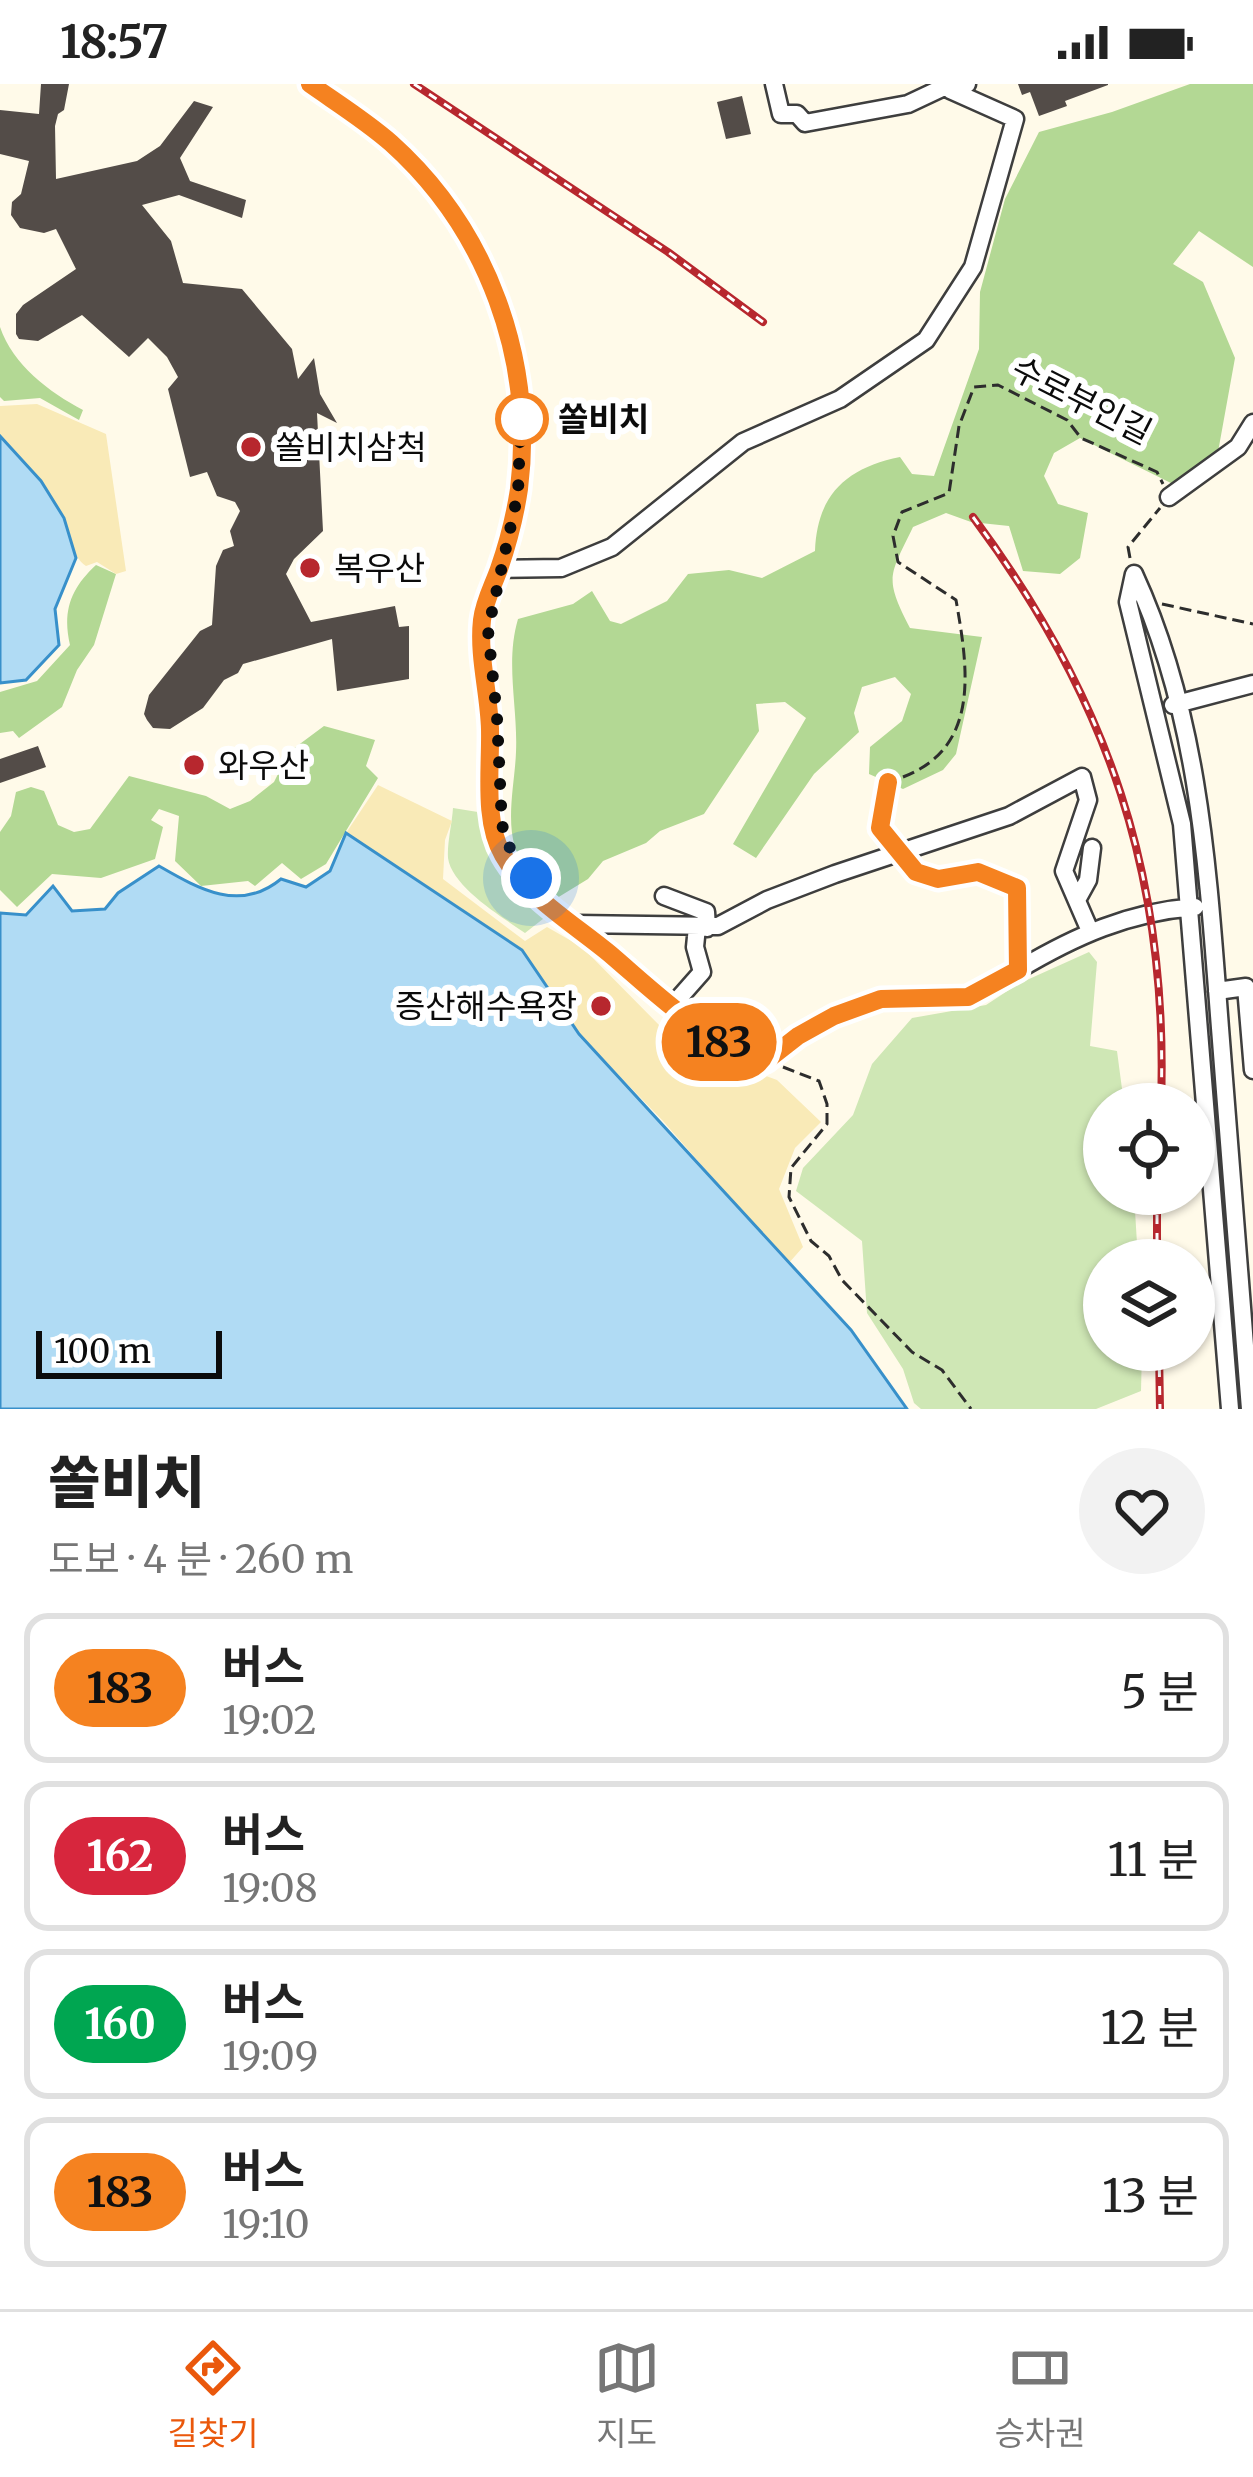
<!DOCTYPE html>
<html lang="ko">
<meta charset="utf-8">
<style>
body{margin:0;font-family:Merriweather,"Noto Sans KR",serif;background:#f2f2f2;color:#222;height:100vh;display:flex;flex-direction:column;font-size:45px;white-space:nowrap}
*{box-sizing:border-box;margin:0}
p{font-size:39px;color:#767676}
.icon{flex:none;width:66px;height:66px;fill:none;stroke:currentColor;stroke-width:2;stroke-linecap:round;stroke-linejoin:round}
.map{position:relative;height:1325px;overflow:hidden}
.panel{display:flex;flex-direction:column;background:#fff;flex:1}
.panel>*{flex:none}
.badge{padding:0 24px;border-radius:39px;font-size:42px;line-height:78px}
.fabs{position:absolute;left:1083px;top:999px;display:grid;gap:24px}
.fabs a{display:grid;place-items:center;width:132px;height:132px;border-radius:50%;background:#fff;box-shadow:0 3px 9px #0004;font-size:60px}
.scale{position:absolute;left:36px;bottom:30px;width:186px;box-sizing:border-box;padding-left:12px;border:6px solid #0b0b0b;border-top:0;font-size:33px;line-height:42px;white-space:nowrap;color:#0b0b0b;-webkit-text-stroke:9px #fff;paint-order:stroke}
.you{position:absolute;width:60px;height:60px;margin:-30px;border:9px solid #fff;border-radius:50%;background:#1a73e8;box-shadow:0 0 0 18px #1a73e833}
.map>.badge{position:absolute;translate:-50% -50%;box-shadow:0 0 0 6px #fff}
.round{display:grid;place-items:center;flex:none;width:126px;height:126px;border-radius:63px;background:#f2f2f2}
.summary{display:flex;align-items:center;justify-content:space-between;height:204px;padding:0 48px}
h1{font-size:57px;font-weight:800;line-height:90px}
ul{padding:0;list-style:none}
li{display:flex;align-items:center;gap:36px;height:150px;margin:0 24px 18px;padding:0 24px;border:6px solid #e0e0e0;border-radius:24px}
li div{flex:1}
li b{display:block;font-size:45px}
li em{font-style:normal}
li .badge{min-width:132px;font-weight:700;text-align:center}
.status{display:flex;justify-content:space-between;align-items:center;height:84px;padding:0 60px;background:#fff;direction:ltr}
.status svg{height:33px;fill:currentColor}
.menu{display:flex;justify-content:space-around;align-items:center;height:168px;border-top:3px solid #e0e0e0;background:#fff;font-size:33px;color:#767676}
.menu a{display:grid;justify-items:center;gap:6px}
.menu .current{color:#ea580c}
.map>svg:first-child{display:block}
.green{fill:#cfe7b5}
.forest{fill:#b3d894}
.sand{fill:#f9eab7}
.water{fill:#b0dbf4;stroke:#3890ca;stroke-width:3}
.building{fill:#534c48}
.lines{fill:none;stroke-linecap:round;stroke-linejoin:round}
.minor-casing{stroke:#3e3e3e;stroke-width:21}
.path{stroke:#2d2d2d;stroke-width:3;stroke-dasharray:12 6;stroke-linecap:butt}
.minor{stroke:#fff;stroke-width:16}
.rail-casing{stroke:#b7272e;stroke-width:8}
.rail{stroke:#fff;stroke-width:3;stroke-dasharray:9;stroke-linecap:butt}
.line-casing{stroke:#fff;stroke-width:27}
.line{stroke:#f58220;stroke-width:18}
.walk{stroke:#0b0b0b;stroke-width:12;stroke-dasharray:0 21.6}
.stop-dot{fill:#fff;stroke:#f58220;stroke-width:6}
.poi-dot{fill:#b7272e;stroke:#fff;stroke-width:4.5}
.labels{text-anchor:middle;stroke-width:12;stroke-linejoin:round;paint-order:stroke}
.street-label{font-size:33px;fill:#0b0b0b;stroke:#fff}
.stop-label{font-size:33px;font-weight:bold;fill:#0b0b0b;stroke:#fff;text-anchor:start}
.poi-label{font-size:33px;fill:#0b0b0b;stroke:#fff;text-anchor:start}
</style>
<div class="status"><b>18:57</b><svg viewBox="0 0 49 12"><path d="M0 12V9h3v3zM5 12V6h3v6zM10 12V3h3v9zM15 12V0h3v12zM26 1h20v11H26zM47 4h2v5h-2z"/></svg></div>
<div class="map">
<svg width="1253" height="1325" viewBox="0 0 1253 1325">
<rect width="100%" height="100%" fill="#fffae9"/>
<!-- green -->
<path class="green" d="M453,724L484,729C491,780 511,798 548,831L525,849C502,833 452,803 448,774C447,759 452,740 453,724Z
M1089,868L1097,878L1090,962L1117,967L1124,1020H1104V1110H1134L1138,1176H1104V1266H1142L1141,1307L1096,1325H921L914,1319L903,1285L867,1229L862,1157L796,1107L803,1084L853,1031L872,980L912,934L986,921L1018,900Z"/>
<!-- forest -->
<path class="forest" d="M1190,0H1253V183L1199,147L1173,180L1203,198L1235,274L1218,368L1181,404L1080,354L1054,369L1044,392L1058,420L1088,429L1080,474L1060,490L1023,487L1009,442L971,438L946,429L913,443C889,493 884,493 910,544L982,553L956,670L943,686L903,705L869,690L870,663L902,637L911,610L895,593L862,603L854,629L859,648L814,690L756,774L733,760L806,634L785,618L756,620L759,647L704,730L660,747L646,759L603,777L588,795L557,814C544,800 520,782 515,763C506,734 515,697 516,668C518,623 505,579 518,535L573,520L592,507L610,537L621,540L667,517L688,490L729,486L762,494L815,467C817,411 846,384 900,373L912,390L934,392L979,265L980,208L1005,115L1039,48L1112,28Z
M0,243C13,281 49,308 83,326L79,336L40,314L4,317L0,313Z
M96,481L116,490L94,561L77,586L62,623L19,654L13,647L0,649V608L37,597L70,561C62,527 71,504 96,481Z
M324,642L375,656L366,682L378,694L326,780L301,795L282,779L255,802L248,797L201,802L175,777L179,732L159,725L151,736L163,743L155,775L101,794L52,790L17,823L0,806V748L11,732L16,708L31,703L44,707L58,741L74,748L90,745L129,692L206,712L230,725L250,717L274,698L289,668Z"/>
<!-- sand -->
<path class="sand" d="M37,320L106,350L126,487L116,490L97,478L86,482C71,471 71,455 65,439C53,405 23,378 0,352V322Z
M378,701L452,737L445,756L443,795L525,857L547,843L582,863L661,943L719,975L777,996L821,1038L795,1064L779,1105L803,1163L788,1180L663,1037L579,950L522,866L346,749Z"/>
<!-- water -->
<path class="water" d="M0,352L41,397L64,434L76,474L55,525L59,561L26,596L0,599Z
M346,749L522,866L579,950L851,1246L907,1325H0V829L26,831L53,802L72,827L105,825L118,809L159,782C199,805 240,829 281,795L306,803L330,787Z"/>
<!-- building -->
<path class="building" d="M41,0H69L64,26L58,30L55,42L56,95L137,77L160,62L194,17L213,23L180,74L190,97L246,116L242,134L179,111L142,121L171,157L183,199L242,205L292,265L298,295L314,274L320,310L337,339L317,329L323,447L294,475L286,490L311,538L395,522L399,543L409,542V595L337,607L332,555L243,580L238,589L224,596L203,624L170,645L153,644L147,636L144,630L149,611L200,547L212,541L216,482L223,466L234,462L230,447L240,427L235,418L217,412L207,388L190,393L168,305L178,293L167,273L148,254L129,273L82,231L38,257L19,255L16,250V230L23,221L76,185L56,145L44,149L20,144L11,131L12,118L21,110L29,77L0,70V26L39,30Z
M1018,0H1108V1L1065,17L1067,22L1039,32L1030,8L1022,11Z
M742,12L751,50L726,55L717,18Z
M38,662L46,683L0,699V675Z"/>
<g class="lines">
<!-- minor casing -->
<g class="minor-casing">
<path id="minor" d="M310,0C338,19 367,37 391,59C488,147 535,276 518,405C515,432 508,459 499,485C493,502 484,518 482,536C478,572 489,610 490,646C491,684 483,737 503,771C526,812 575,840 610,870C659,912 704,957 767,977L798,952L834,932L881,915L968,913L1018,886L1017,804L978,788L938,795L916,788L880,744L888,698
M774,0L781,30H797L805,39L908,20L942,4L967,0
M1169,413L1238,363L1253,339
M499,485L561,484L612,463L743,358L840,315L926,256L973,183L1015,35L950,6
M1173,621L1253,600
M664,812L706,828L707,844
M1077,816L1088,796L1092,764
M576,840L718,842L767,816L835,790L1009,732L1082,693L1088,716L1064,787L1090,847
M1018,886C1075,852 1129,828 1195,823
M1217,907L1246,903L1253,986
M672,922L702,888L695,863L697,843
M1230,1325L1182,740L1128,518L1134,490C1200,633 1208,789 1220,944C1230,1071 1240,1198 1250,1325"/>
</g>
<!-- path -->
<path class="path" d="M1130,474L1128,463L1160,424
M1162,520L1253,540
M903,693C981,663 968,584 956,516L898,478L893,452L902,428L949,409L959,342L974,303L998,301L1067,336L1081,354L1157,388L1163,400
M783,983L819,997L827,1020V1040L791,1084L789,1113L811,1157L829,1172L842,1196L912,1268L942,1286L971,1325"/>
<!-- minor -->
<use href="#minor" class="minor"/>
<!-- rail casing -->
<g class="rail-casing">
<path id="rail" d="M414,0L668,168L763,238
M973,433C1108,614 1169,793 1161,1020
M1157,1176V1110
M1159,1266L1160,1325"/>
</g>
<!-- rail -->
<use href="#rail" class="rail"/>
</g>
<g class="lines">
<!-- line casing -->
<g class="line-casing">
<path id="line" d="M310,0C337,19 366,37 391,59C488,146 535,276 519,405C515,432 508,459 499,485C493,502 484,518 482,536C478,572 489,609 490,645C491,684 483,737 503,771C526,812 574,840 610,870C659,912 704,957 766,977L798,952L834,932L881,915L968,913L1018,886L1017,804L978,788L938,795L916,788L880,744L888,698"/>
</g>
<!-- line -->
<use href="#line" class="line"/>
<!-- walk -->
<path class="walk" d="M522,335L521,325L518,409L488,546L497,633L502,741L512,770L531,794"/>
</g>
<!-- markers -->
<circle class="stop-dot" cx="522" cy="335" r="24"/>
<g class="poi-dot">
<circle cx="251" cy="363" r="12"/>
<circle cx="310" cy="484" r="12"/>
<circle cx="194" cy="681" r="12"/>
<circle cx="601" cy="922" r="12"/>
</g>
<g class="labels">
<!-- street labels -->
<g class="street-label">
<text transform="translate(1082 316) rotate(27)" y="12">수로부인길</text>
</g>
<!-- stop labels -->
<g class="stop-label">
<text x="558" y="347">쏠비치</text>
</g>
<!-- poi labels -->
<g class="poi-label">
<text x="275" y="375">쏠비치삼척</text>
<text x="334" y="496">복우산</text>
<text x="218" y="693">와우산</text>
<text x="577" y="934" text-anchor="end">증산해수욕장</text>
</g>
</g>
</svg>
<div class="fabs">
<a><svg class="icon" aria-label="locate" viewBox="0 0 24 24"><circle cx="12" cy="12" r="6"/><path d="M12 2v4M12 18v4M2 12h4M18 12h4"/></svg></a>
<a><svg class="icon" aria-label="layers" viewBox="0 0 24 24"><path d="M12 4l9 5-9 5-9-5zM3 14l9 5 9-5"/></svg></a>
</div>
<div class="scale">100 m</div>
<div class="you" style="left:531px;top:794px"></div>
<b class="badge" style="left:719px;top:958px;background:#f58220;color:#111">183</b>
</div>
<section class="panel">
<div class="summary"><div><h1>쏠비치</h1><p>도보 · 4 분 · 260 m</p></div><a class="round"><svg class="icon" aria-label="heart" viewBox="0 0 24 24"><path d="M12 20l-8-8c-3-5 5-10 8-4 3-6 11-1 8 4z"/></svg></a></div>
<ul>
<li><span class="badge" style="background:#f58220;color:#111">183</span><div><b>버스</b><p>19:02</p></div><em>5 분</em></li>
<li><span class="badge" style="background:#d7263d;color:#fff">162</span><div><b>버스</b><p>19:08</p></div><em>11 분</em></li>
<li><span class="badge" style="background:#00a651;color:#fff">160</span><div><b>버스</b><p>19:09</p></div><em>12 분</em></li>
<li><span class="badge" style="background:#f58220;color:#111">183</span><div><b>버스</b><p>19:10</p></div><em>13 분</em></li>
</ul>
</section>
<nav class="menu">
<a class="current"><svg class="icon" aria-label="directions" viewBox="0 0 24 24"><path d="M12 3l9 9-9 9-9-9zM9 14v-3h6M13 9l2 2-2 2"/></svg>길찾기</a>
<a><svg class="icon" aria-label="map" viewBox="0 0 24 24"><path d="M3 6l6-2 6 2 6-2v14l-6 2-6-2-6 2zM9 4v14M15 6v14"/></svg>지도</a>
<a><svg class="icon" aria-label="tickets" viewBox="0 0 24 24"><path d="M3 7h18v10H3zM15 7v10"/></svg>승차권</a>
</nav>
